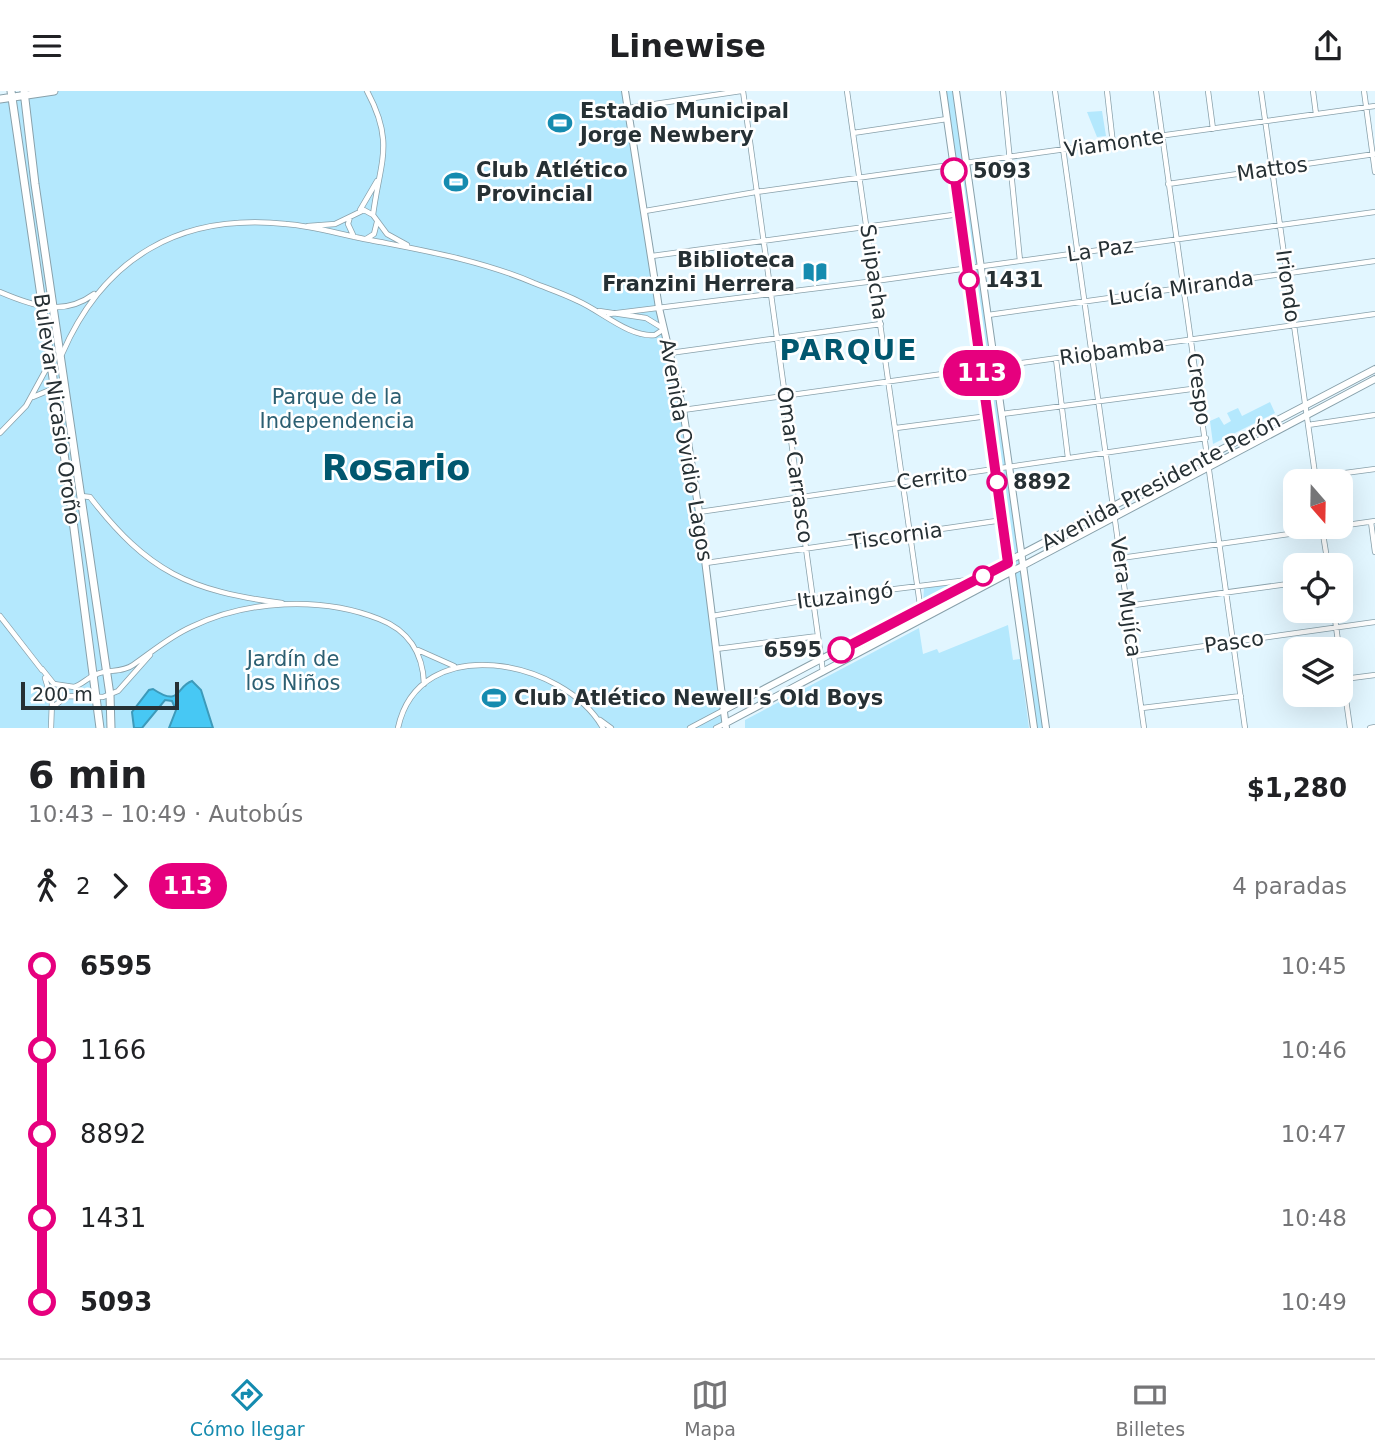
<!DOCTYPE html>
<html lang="es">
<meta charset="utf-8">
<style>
body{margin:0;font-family:"DejaVu Sans",sans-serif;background:#f6f6f6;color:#202124;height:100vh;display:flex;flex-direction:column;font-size:26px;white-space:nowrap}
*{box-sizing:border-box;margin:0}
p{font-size:23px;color:#757577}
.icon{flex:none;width:38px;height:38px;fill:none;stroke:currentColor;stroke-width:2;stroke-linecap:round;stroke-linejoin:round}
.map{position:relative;height:637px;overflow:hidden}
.sheet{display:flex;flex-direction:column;background:#fff;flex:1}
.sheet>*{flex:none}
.badge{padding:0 14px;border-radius:23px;font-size:24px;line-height:46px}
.needle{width:46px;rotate:160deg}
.tools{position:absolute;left:1283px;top:378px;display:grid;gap:14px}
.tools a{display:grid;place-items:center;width:70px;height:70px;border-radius:14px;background:#fff;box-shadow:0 7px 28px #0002;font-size:35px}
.scale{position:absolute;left:21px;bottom:18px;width:158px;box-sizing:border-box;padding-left:7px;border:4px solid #263034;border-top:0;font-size:19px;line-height:24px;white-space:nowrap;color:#263034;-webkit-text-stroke:5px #fff;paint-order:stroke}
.map>.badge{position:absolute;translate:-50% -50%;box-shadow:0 0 0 4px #fff}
.legs{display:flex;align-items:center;gap:10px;height:77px;padding:0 28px;font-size:23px}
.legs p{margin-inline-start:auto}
.summary{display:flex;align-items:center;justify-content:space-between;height:119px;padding:0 28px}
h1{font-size:38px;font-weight:700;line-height:52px}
ul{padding:0 28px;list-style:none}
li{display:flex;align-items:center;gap:24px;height:84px;font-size:26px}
li i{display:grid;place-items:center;width:10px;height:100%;margin:0 9px;background:currentColor}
li i::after{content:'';width:18px;height:18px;margin:-9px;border:5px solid;border-radius:50%;background:#fff}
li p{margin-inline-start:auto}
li:first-child i{background:linear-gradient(#0000 50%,currentColor 0)}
li:last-child i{background:linear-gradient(currentColor 50%,#0000 0)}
header{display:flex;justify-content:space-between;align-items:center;height:91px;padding:0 28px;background:#fff;font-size:32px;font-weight:700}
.dock{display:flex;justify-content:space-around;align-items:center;height:98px;border-top:2px solid #e0e0e0;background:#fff;font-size:19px;color:#757577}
.dock a{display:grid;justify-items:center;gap:4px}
.dock .current{color:#158baf}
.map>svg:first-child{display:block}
.green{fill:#b4e8fd}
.water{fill:#47c8f4;stroke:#3d9aba;stroke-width:2}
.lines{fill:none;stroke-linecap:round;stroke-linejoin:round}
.minor-casing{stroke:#89a1ab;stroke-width:6}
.secondary-casing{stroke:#89a1ab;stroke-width:8}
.primary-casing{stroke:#89a1ab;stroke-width:9}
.minor{stroke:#fff;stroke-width:4.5}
.secondary{stroke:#fff;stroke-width:6}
.primary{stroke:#fff;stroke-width:7}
.line-1-casing{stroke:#fff;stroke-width:16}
.line-1{stroke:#e6007e;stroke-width:10}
.stop-1-dot{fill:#fff;stroke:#e6007e;stroke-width:3.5}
.labels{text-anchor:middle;stroke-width:5;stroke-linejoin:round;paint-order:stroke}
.poi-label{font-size:21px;font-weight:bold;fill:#263034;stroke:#fff;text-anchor:start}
.street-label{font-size:21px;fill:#263034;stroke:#fff}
.stop-label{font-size:21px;font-weight:bold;fill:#263034;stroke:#fff;text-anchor:start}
.park-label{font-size:21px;fill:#2c5f72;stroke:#fff}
.district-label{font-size:28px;font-weight:bold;letter-spacing:2px;fill:#01576f;stroke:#fff}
.town-label{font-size:35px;font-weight:bold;fill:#01576f;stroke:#fff}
</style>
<header><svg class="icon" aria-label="menu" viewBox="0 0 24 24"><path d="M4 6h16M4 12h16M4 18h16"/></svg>Linewise<svg class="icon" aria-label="share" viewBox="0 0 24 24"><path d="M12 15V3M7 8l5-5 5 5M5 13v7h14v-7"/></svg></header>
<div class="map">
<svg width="1375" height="637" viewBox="0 0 1375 637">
<rect width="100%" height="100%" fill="#e2f6ff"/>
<!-- green -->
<path class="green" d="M54,0H625L659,217L683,319L726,637H0V8Z
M943,0H956L1046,637H1034Z
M1102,20L1106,45L1097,46L1087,21Z
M1270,311L1275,322L1213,353L1210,330L1219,326L1224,334L1231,330L1227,322L1238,317L1242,325Z
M956,493L957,495L923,512L924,497Z
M1008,534L1013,569L1020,568L1029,637H745V629L919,537L923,563L937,558L939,562Z"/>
<!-- water -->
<path class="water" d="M192,590L201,599L213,637H169L176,619L172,610L165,609L142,637H134L132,621L149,599L153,598C181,617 176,595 192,590Z"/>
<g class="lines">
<!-- minor casing -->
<g class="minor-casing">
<path id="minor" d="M367,0C395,52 380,70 373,124
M743,0L823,581
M847,0L922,528
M1003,0L1020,170
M1055,0L1144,637
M1107,0L1113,53
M1156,0L1245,637
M1208,0L1213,38
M1261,0L1316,390
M1313,0L1316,23
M1364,0L1375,81
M628,17L741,0
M853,42L947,28
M1168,93L1375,63
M360,119L377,90
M645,120L756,101L1375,15
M350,126L348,133L354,146
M308,135L335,133L364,119L373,124L387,143L407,154
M366,148L374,143L377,131
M652,165L960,123
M0,201C33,215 63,226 94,203
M609,223L875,190L1375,121
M988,224L1375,170
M670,262L881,233
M62,263C104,166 180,122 286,133C314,135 342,144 370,149C426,160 480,169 534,192C549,198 564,203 578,210C601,220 630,247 655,244L664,238L646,227L599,220
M1056,268L1068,367
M33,306L64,293
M683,319L1375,223
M1002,323L1199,297
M1308,334L1375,324
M896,337L988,325
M0,342L26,315L49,273
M1315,386L1375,378
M81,405L90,406C148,481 189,500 282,512
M699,421L1206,347
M1371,431L1375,461
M1340,435L1375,430
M1322,437L1328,474
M1121,467L1338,436
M706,472L1003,429
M1127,515L1295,492
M1334,520L1339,558
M0,525L42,579
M712,525L814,508L968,489
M716,558L818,545
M418,559L454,575
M1134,565L1375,531
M1340,566L1350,637
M42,578L54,593L74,596C83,593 88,586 97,583C108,578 122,582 133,574C152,561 169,546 191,536C247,509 321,505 379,528C408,539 423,562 424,593
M45,587L52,610L51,637
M1344,588L1375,584
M53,616L67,605L103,606L118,600L150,564
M1142,617L1241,605
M600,629L611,637
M398,637C419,539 564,568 603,637
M690,637L724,619
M716,637L726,632
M1370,637L1375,636"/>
</g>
<!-- secondary casing -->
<g class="secondary-casing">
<path id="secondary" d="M625,0L659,217L683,319L699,421L726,637
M943,0L1034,637
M956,0L1046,637
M724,619L1375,278
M726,632L1375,288"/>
</g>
<!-- primary casing -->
<g class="primary-casing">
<path id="primary" d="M11,0L66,376L100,637
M24,0L35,93L110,604L111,637
M0,8L54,0"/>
</g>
<!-- minor -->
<use href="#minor" class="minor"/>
<!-- secondary -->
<use href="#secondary" class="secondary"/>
<!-- primary -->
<use href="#primary" class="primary"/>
</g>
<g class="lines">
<!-- line-1 casing -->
<g class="line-1-casing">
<path id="line-1" d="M841,559L1008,472L954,80"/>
</g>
<!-- line-1 -->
<use href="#line-1" class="line-1"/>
</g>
<!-- icons -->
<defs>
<g id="stadium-bare" transform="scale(1.89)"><path d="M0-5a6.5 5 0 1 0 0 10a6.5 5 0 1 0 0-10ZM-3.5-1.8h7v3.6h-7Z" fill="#158baf" stroke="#fff" stroke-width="2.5" paint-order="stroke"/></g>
<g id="library-bare" transform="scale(1.89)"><path d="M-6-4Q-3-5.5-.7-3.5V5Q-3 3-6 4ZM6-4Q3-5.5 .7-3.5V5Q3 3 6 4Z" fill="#158baf" stroke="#fff" stroke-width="2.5" paint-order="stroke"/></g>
</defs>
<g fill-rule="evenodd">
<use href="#stadium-bare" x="560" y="32"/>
<use href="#stadium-bare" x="456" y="91"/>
<use href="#library-bare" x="815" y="181"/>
<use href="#stadium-bare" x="494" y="607"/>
</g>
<!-- markers -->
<g class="stop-1-dot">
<circle cx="954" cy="80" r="12"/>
<circle cx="969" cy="189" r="9"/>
<circle cx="997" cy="391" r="9"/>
<circle cx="983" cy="485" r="9"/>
<circle cx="841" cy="559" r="12"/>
</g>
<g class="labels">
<!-- poi labels -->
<g class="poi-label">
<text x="580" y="27">Estadio Municipal<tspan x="580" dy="24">Jorge Newbery</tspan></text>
<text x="476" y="86">Club Atlético<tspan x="476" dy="24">Provincial</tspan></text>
<text x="795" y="176" text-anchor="end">Biblioteca<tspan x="795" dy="24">Franzini Herrera</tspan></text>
<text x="514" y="614">Club Atlético Newell's Old Boys</text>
</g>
<!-- street labels -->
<g class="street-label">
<text transform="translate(1114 52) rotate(-8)" y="7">Viamonte</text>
<text transform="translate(1272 78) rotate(-8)" y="7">Mattos</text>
<text transform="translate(1100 159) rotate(-8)" y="7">La Paz</text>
<text transform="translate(874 181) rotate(82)" y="7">Suipacha</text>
<text transform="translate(1288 195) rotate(82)" y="7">Iriondo</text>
<text transform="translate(1181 197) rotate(-8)" y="7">Lucía Miranda</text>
<text transform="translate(1112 260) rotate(-8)" y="7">Riobamba</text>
<text transform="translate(1199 298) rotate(82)" y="7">Crespo</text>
<text transform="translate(57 318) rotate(82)" y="7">Bulevar Nicasio Oroño</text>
<text transform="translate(686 359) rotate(80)" y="7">Avenida Ovidio Lagos</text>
<text transform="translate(795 374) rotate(82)" y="7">Omar Carrasco</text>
<text transform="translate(932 387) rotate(-8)" y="7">Cerrito</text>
<text transform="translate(1161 391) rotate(-28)" y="7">Avenida Presidente Perón</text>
<text transform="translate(896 445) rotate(-8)" y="7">Tiscornia</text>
<text transform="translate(845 505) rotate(-7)" y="7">Ituzaingó</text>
<text transform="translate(1126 506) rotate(82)" y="7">Vera Mujíca</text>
<text transform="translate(1234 551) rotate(-8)" y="7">Pasco</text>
</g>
<!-- stop labels -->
<g class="stop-label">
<text x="973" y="87">5093</text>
<text x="985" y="196">1431</text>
<text x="1013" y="398">8892</text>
<text x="822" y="566" text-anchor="end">6595</text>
</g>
<!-- park labels -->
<g class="park-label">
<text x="337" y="313">Parque de la<tspan x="337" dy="24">Independencia</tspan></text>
<text x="293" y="575">Jardín de<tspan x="293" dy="24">los Niños</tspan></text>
</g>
<!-- district labels -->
<g class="district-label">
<text x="849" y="269">PARQUE</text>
</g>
<!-- town labels -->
<g class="town-label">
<text x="396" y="389">Rosario</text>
</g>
</g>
</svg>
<div class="tools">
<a><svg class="needle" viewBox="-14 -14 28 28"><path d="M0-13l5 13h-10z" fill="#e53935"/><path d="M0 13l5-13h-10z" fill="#757577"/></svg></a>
<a><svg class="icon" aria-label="locate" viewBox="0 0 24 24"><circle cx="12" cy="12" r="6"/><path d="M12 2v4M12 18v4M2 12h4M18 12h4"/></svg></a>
<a><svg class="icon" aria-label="layers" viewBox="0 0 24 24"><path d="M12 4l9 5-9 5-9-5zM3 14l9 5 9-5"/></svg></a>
</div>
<div class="scale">200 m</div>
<b class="badge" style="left:982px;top:282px;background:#e6007e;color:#fff">113</b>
</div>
<section class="sheet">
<div class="summary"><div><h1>6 min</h1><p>10:43 – 10:49 · Autobús</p></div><b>$1,280</b></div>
<div class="legs"><svg class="icon" aria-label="walk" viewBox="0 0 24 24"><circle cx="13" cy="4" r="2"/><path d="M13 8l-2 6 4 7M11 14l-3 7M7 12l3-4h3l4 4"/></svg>2<svg class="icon" aria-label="forward" viewBox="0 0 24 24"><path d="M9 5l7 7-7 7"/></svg><b class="badge" style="background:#e6007e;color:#fff">113</b><p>4 paradas</p></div>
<ul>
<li><i style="color:#e6007e"></i><b>6595</b><p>10:45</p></li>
<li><i style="color:#e6007e"></i><span>1166</span><p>10:46</p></li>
<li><i style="color:#e6007e"></i><span>8892</span><p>10:47</p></li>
<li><i style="color:#e6007e"></i><span>1431</span><p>10:48</p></li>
<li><i style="color:#e6007e"></i><b>5093</b><p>10:49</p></li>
</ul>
</section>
<nav class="dock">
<a class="current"><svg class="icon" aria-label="directions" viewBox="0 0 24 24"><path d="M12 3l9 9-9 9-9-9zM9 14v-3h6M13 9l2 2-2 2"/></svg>Cómo llegar</a>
<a><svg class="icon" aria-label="map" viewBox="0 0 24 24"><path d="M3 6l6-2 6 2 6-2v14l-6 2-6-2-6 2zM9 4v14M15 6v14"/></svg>Mapa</a>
<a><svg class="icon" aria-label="tickets" viewBox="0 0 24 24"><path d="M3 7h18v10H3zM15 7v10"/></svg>Billetes</a>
</nav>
